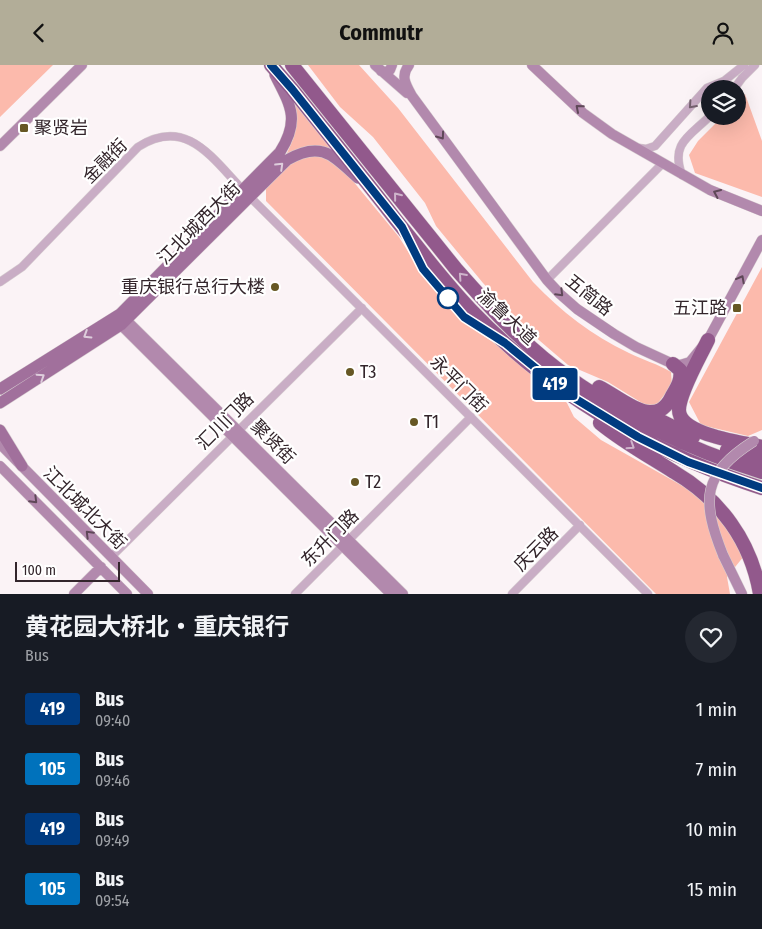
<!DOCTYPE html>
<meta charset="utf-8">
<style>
body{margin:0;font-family:"Fira Sans Condensed","Noto Sans SC",sans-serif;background:#242831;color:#f1f3f6;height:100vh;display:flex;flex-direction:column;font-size:19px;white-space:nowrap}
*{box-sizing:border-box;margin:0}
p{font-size:16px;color:#9ea1a6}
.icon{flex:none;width:28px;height:28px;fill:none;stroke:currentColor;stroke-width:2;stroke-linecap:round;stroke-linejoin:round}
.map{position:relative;height:529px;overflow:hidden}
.sheet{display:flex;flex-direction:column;background:#171b24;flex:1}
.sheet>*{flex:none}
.badge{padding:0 10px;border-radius:4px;font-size:18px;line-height:32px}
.fabs{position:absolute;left:701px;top:15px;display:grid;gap:10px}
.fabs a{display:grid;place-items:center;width:45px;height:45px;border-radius:50%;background:#171b24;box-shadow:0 5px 20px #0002;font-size:25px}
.scale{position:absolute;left:15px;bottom:12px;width:105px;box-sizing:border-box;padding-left:5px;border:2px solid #33252b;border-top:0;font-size:14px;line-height:18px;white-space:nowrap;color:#33252b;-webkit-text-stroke:4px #fff;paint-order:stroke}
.map>.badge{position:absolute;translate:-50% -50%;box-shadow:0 0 0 2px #fff}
.round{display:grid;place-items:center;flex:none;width:52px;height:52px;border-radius:26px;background:#242831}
.head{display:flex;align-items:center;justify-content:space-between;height:85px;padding:0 25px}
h1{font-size:24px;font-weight:700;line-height:38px}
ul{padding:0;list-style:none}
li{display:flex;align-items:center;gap:15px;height:60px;padding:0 25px}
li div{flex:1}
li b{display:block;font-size:19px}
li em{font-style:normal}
li .badge{min-width:55px;font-weight:700;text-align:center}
header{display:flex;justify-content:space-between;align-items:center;height:65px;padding:0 25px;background:#b2ad98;color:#111;font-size:22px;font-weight:700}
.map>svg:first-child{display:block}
.green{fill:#fcbaac}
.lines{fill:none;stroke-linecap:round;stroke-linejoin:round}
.street-casing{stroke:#d7ced1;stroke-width:9}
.secondary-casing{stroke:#d7ced1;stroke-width:11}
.primary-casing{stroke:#d7ced1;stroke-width:12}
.highway-casing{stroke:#d7ced1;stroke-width:15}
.street{stroke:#c9adc5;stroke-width:8}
.secondary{stroke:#b289ad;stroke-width:10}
.primary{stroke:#a1709c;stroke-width:11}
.highway{stroke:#92598c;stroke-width:14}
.secondary-bridge-casing{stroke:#d7ced1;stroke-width:11;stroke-linecap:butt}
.secondary-bridge{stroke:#b289ad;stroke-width:10}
.oneway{stroke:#766270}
.oneway2{stroke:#5f4858}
.oneway3{stroke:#decddc}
.oneway4{stroke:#ceb4cb}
.line-casing{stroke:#fff;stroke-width:11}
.line{stroke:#003b80;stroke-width:8}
.poi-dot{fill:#665724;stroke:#fff;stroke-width:2}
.stop-dot{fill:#fff;stroke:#003b80;stroke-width:2.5}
.labels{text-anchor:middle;stroke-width:4.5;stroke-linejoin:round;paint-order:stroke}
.poi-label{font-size:18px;fill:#33252b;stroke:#fff;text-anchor:start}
.street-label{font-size:18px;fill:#33252b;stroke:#fff}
</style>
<header><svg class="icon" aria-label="back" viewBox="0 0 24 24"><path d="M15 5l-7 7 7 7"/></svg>Commutr<svg class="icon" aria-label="person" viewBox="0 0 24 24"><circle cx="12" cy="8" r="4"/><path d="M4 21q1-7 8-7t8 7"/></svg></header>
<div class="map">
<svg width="762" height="529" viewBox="0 0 762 529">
<rect width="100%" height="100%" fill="#fbf3f6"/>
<!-- green -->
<path class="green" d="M0,0H53L0,52Z
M308,0H359L398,43L533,217C562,247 591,270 629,288C643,295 658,299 671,307L672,320L658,338L651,341L642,338L608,317L568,300L526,264L483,218L436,161L425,138L373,72L340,42Z
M745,29L762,76V132L695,108L689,90L698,76L723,51H738V37Z
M297,39L334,85L287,88L293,74L296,62L297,51L295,40Z
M322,91L333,96L348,110L399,172L419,204L470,262L499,281L523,303L563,334L567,338L574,352L601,375L688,424L725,456L744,491L727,512L730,529H656L266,136V120L291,98L302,92Z
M762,202V365L748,371L701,360L689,337Z"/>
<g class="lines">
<!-- street casing -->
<g class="street-casing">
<path id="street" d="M734,24L742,13L755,0
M639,83L646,84L655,81L707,23L724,16L744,0
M682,110C670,78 690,71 710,51
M249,131L648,529
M547,215L662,99
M0,217L22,202L138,82C186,51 212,93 243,125
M111,492L362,243
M295,529L471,352
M512,529L580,460"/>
</g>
<!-- secondary casing -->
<g class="secondary-casing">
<path id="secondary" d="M375,0L407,28
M409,0C400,11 406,20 412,31L547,215L560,229L577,244L614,269L636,282L673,299L680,300L690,297L708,275L762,175
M532,0L583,48L612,69L710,125L762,146
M381,6L386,7L390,5L392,0
M0,81L82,0
M121,250L403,529
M117,256L391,529
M0,379L148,529
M0,401L127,529
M723,490L742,529
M74,529L101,502"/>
</g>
<!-- primary casing -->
<g class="primary-casing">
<path id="primary" d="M0,324L120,249L280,87C300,55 291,41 275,10
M0,338L121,260L287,95C322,75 333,91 358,113
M0,365L22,401"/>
</g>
<!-- highway casing -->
<g class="highway-casing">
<path id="highway" d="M271,0L292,24C327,68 362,111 396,155C421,186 444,217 471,245C553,331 650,387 762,423
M292,0L456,204C487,239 519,275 556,303C620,351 686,384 762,407
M708,275C700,292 679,328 679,345C679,370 743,377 762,382
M599,322C622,333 655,367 672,331C677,322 682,315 680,305L673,299
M645,348L693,372
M600,358C623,377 649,391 674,407C720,434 751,476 760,529
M727,385L762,395"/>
</g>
<!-- street -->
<use href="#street" class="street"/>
<!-- secondary -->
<use href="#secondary" class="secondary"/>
<!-- primary -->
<use href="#primary" class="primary"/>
<!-- highway -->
<use href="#highway" class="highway"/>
<!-- secondary-bridge casing -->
<g class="secondary-bridge-casing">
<path id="secondary-bridge" d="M723,490C701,435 702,409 754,376"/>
</g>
<!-- secondary-bridge -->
<use href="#secondary-bridge" class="secondary-bridge"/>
</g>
<!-- one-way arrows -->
<defs><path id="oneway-chevron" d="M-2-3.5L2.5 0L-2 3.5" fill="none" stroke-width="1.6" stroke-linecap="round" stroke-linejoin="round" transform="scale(1.25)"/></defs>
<use class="oneway" href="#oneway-chevron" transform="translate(692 40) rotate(132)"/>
<g class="oneway2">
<use href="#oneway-chevron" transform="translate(579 43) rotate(-139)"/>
<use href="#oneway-chevron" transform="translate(441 71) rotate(54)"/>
<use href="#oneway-chevron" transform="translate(717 128) rotate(-156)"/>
<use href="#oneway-chevron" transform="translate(741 214) rotate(-62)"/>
<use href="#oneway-chevron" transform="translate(560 228) rotate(45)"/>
<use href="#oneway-chevron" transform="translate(34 435) rotate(45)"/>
<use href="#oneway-chevron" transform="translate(89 469) rotate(-135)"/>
</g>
<g class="oneway3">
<use href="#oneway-chevron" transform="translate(280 101) rotate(-44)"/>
<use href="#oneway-chevron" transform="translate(87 270) rotate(148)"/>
<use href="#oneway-chevron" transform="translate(41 312) rotate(-33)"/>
</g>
<g class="oneway4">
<use href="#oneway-chevron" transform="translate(397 131) rotate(-129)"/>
<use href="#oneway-chevron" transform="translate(462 211) rotate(-132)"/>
<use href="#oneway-chevron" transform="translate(631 381) rotate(33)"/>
</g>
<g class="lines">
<!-- line casing -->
<g class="line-casing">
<path id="line" d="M271,0L292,24L402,162L423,204L464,252L505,278L566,328L638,372L688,397L762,423"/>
</g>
<!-- line -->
<use href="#line" class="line"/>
</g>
<!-- markers -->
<g class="poi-dot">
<rect x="19" y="58" width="10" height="10" rx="2.5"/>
<circle cx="275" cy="222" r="5"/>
<rect x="732" y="238" width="10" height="10" rx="2.5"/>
<circle cx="350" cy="307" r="5"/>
<circle cx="414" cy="357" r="5"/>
<circle cx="355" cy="417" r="5"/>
</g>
<circle class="stop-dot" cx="448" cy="233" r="10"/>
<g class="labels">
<!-- poi labels -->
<g class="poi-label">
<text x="34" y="69">聚贤岩</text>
<text x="265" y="228" text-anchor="end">重庆银行总行大楼</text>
<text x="727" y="249" text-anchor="end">五江路</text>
<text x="360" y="313">T3</text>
<text x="424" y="363">T1</text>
<text x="365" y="423">T2</text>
</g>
<!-- street labels -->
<g class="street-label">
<text transform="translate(105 96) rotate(-45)" y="6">金融街</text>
<text transform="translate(199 158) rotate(-45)" y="6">江北城西大街</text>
<text transform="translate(589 230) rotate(39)" y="6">五简路</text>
<text transform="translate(507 252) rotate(43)" y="6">渝鲁大道</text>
<text transform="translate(459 319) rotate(45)" y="6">永平门街</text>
<text transform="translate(225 356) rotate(-45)" y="6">汇川门路</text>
<text transform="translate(273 377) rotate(45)" y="6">聚贤街</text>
<text transform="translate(85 443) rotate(45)" y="6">江北城北大街</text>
<text transform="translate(330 473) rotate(-45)" y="6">东升门路</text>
<text transform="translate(536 484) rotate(-45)" y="6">庆云路</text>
</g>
</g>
</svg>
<div class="fabs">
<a><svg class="icon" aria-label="layers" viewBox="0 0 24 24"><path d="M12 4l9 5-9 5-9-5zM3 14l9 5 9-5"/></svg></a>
</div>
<div class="scale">100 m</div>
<b class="badge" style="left:555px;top:319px;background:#003b80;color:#fff">419</b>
</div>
<section class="sheet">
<div class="head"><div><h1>黄花园大桥北‧重庆银行</h1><p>Bus</p></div><a class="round"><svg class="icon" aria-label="heart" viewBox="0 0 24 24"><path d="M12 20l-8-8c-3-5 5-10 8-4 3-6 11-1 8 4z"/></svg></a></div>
<ul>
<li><span class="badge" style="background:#003b80;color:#fff">419</span><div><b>Bus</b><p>09:40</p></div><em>1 min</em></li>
<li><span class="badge" style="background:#0072bc;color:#fff">105</span><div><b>Bus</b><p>09:46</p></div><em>7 min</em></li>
<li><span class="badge" style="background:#003b80;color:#fff">419</span><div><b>Bus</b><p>09:49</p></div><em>10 min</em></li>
<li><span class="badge" style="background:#0072bc;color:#fff">105</span><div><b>Bus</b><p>09:54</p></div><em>15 min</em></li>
</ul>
</section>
